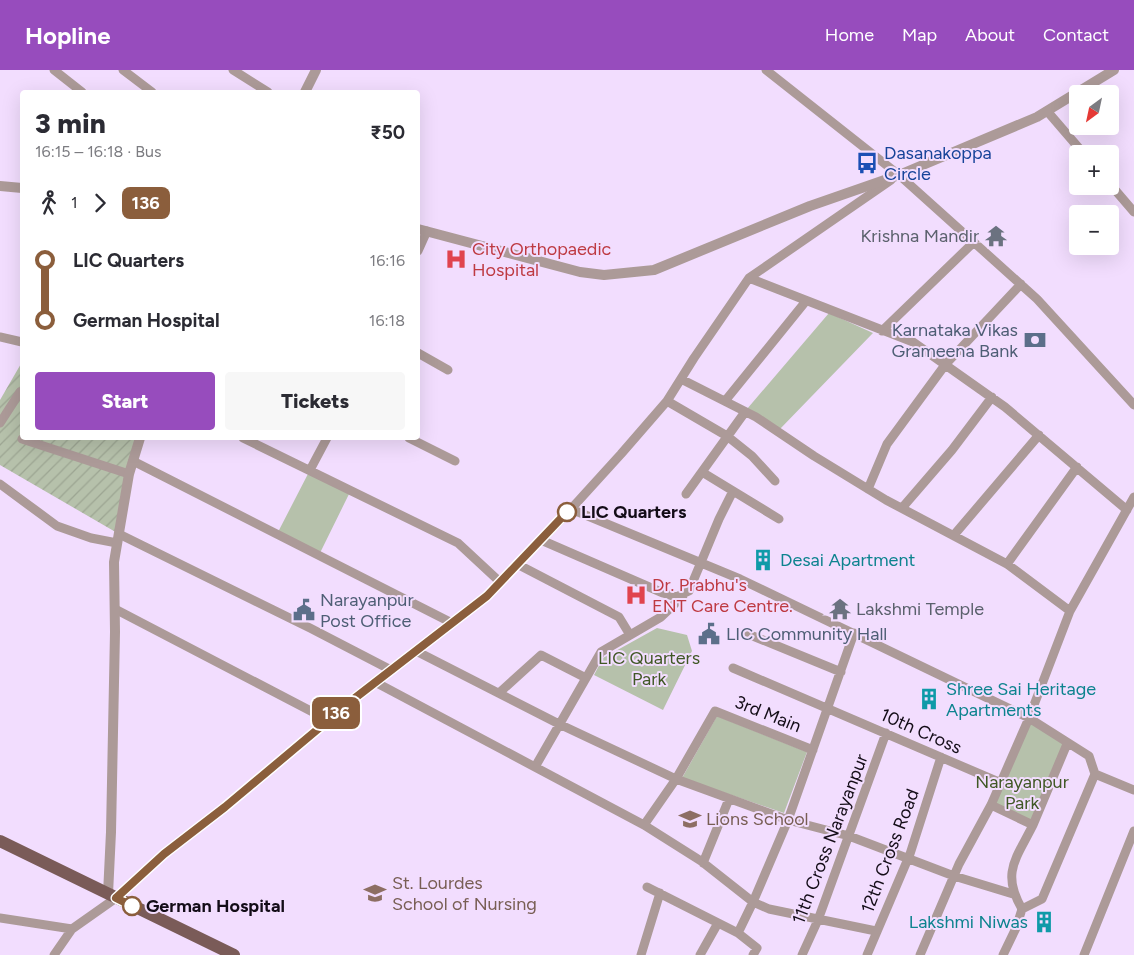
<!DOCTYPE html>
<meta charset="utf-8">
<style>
body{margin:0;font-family:Figtree,sans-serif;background:#f7f7f7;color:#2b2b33;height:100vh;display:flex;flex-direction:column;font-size:19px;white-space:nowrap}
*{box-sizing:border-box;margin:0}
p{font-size:16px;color:#7c7c81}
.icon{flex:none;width:28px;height:28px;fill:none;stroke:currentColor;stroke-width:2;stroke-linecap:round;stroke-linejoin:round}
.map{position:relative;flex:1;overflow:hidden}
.panel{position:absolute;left:20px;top:20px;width:400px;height:350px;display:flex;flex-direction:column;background:#fff;border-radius:5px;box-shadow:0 5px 20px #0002}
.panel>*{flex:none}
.badge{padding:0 10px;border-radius:8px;font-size:18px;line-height:32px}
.needle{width:32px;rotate:213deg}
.controls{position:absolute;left:1069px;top:15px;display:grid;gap:10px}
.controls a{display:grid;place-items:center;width:50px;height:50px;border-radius:5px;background:#fff;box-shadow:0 5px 20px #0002;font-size:25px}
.map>.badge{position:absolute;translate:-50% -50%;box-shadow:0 0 0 2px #fff}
.legs{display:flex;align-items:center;gap:8px;height:55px;padding:0 15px;font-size:16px}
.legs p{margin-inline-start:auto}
.headline{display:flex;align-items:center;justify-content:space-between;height:85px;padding:0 15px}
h1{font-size:28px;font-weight:800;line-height:38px}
.primary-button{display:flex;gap:10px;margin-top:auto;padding:10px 15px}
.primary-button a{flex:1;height:58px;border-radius:5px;background:#974cbd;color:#fff;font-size:20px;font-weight:800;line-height:58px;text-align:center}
.primary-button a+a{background:#f7f7f7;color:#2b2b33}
ul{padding:0 15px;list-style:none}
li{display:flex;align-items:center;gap:18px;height:60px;font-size:19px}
li i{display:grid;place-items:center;width:8px;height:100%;margin:0 6px;background:currentColor}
li i::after{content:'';width:12px;height:12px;margin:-6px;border:4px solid;border-radius:50%;background:#fff}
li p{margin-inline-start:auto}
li:first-child i{background:linear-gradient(#0000 50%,currentColor 0)}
li:last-child i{background:linear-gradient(currentColor 50%,#0000 0)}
header{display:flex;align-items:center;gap:30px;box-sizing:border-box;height:70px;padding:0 25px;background:#974cbd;color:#fff}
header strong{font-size:24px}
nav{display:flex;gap:28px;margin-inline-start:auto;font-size:18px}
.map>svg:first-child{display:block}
.park{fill:#b6c1ab}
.garden{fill:url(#garden-furrows)}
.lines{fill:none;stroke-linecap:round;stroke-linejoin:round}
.minor{stroke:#ac9a98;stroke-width:9}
.tertiary{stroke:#ac9a98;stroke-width:10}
.primary{stroke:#7a5b58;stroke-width:12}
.line-1-casing{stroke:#fff;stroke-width:11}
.line-1{stroke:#8b5e3c;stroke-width:8}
.stop-1-dot{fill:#fff;stroke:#8b5e3c;stroke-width:2.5}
.labels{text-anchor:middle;stroke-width:4;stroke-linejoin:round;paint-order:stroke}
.transit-label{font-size:18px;fill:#164399;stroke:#f2ddfe;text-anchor:start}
.worship-label{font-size:18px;fill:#5b616d;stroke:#f2ddfe;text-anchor:end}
.health-label{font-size:18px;fill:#be3a42;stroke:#f2ddfe;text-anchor:start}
.service-label{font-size:18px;fill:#4e5e75;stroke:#f2ddfe;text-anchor:start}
.stop-label{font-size:18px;font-weight:bold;fill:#130c17;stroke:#f2ddfe;text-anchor:start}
.culture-label{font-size:18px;fill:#0d838f;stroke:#f2ddfe;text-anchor:start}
.park-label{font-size:18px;fill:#405825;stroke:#f2ddfe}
.street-label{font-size:18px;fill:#130c17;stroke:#f2ddfe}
.education-label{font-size:18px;fill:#785e54;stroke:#f2ddfe;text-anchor:start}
</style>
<header>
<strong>Hopline</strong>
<nav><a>Home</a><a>Map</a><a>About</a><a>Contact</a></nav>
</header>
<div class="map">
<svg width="1134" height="885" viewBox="0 0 1134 885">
<defs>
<pattern id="garden-furrows" width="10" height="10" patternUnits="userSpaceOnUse" patternTransform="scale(1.25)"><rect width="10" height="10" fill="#b6c1ab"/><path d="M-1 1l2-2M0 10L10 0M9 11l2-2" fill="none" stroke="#9ca592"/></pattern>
</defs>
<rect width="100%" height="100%" fill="#f2ddfe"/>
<!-- park -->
<path class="park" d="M829,243L873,263L779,360L747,339Z
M310,400L351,420L319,485L277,464Z
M657,558L687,565L692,581L663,640L594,605L603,588Z
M717,646L807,682L784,743L682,708Z
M1029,648L1067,674L1033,755L991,735Z"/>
<!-- garden -->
<path class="garden" d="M22,292V368H140L119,464L0,395V330Z"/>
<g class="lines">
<!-- minor -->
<path class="minor" d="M54,0L82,22
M123,0L152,22
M233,0L268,22
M766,0L899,105L1037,229L1134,335
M1047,41L1084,84
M891,110L749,208L694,288L667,331L621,384L571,439L740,509L1029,648L1089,686L1095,704L1134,720
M1110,114L1134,142
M418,181L427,161
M749,208L913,272L1005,337L1127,440
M882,261L974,172
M0,267L22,272
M418,283L448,300
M681,309L756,347L814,386L886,430L1007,494L1070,541
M667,331L727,366L752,386L775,411
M725,331L806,231
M0,353L20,322L22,323
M243,368L458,473L500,512
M409,368L455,391
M22,369L129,404
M133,391L452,553
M310,400L327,368
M702,402L779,449
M0,414L57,456L91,468L117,473
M868,419L887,374L945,295L1021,214
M686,424L745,342
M902,438L952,380L992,327
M119,464L310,558L391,600
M954,465L1039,365
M541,470L663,523L676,527L689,521L719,449L733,421
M517,494L619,547L630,565
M1007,494L1077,397
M115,539L328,650
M854,563L788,750L849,766L954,806L1013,824
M748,564L841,602
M416,581L559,654L676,709L788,750L753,832L769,839L876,861
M733,598L1001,713
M375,612L644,755L701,791L753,832L738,863L757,878L753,885
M499,623L541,585L586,608
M535,697L601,582L661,547L683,526
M991,735L1033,755C1016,789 1001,803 1022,839L1016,858L1003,885
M644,755L676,709L715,641L813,680
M1033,755L1067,674
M703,793L729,729
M647,817L738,863
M1022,839L1042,829L1095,704
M0,848L72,859
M54,885L72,859L116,828L164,784L225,737L355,628L487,526L571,439
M641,885L660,823
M700,885L718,853
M802,885L818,850L886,663
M867,885L910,784L941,687
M920,885L959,794L991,735L1029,648L1070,541L1134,427
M1084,885L1134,761"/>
<!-- tertiary -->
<path class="tertiary" d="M305,22L316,0
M0,116L22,118
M418,159L580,202L604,205L654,200L810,136L899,105L1037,47L1114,0
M108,824L111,762L115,562L114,492L129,404L140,368"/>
<!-- primary -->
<path class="primary" d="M0,771L234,885"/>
</g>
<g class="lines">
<!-- line-1 casing -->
<g class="line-1-casing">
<path id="line-1" d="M132,836L116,828L164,784L225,737L355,628L487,526L567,442"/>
</g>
<!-- line-1 -->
<use href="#line-1" class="line-1"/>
</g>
<!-- icons -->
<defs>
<g id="bus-bare" transform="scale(1.725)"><path d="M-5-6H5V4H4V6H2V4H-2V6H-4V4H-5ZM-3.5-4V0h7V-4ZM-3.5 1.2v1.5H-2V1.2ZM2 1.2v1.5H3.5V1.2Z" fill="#1a4fb4" stroke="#f2ddfe" stroke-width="2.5" paint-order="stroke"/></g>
<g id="temple-bare" transform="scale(1.725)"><path d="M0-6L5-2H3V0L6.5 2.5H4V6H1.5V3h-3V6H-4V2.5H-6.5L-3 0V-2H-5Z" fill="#6b7280" stroke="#f2ddfe" stroke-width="2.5" paint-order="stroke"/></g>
<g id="hospital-bare" transform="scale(1.725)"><path d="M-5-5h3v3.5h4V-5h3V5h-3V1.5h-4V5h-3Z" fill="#e0444e" stroke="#f2ddfe" stroke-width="2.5" paint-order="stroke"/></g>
<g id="bank-bare" transform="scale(1.725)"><path d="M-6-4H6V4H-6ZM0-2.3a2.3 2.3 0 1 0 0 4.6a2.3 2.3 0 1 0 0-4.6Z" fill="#5c6f8a" stroke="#f2ddfe" stroke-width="2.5" paint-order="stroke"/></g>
<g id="building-bare" transform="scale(1.725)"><path d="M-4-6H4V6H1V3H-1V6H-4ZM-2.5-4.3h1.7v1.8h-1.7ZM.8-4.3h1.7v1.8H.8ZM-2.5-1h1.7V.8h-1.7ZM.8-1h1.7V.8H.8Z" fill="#0f9aa8" stroke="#f2ddfe" stroke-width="2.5" paint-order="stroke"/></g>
<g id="civic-bare" transform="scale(1.725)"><path d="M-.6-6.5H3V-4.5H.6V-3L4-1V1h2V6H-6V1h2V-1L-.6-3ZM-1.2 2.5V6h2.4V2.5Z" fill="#5c6f8a" stroke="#f2ddfe" stroke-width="2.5" paint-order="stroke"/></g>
<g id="school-bare" transform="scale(1.725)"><path d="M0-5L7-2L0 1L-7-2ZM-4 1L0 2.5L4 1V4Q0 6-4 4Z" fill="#8d6e63" stroke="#f2ddfe" stroke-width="2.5" paint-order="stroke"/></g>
<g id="university-bare" transform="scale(1.725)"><path d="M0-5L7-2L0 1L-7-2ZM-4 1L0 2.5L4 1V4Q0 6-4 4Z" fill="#8d6e63" stroke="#f2ddfe" stroke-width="2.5" paint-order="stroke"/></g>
</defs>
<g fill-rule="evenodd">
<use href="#bus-bare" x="867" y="93"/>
<use href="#temple-bare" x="996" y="166"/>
<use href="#hospital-bare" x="456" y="189"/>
<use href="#bank-bare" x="1035" y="270"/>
<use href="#building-bare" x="763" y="490"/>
<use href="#hospital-bare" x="636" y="525"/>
<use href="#temple-bare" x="840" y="539"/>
<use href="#civic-bare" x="304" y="540"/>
<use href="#civic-bare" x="709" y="564"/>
<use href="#building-bare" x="929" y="629"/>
<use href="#school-bare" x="690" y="749"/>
<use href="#university-bare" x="375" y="823"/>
<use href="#building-bare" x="1044" y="852"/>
</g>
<!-- markers -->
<g class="stop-1-dot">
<circle cx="567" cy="442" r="9"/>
<circle cx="132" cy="836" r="9"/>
</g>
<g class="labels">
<!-- transit labels -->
<g class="transit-label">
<text x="884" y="89">Dasanakoppa<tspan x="884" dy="21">Circle</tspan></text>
</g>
<!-- worship labels -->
<g class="worship-label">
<text x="979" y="172">Krishna Mandir</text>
<text x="856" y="545" text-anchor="start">Lakshmi Temple</text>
</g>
<!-- health labels -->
<g class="health-label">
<text x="472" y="185">City Orthopaedic<tspan x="472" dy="21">Hospital</tspan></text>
<text x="652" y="521">Dr. Prabhu's<tspan x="652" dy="21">ENT Care Centre.</tspan></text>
</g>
<!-- service labels -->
<g class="service-label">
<text x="1018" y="266" text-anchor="end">Karnataka Vikas<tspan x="1018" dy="21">Grameena Bank</tspan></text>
<text x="320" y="536">Narayanpur<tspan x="320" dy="21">Post Office</tspan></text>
<text x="726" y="570">LIC Community Hall</text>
</g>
<!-- stop labels -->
<g class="stop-label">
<text x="581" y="448">LIC Quarters</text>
<text x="146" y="842">German Hospital</text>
</g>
<!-- culture labels -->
<g class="culture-label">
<text x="780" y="496">Desai Apartment</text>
<text x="946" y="625">Shree Sai Heritage<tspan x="946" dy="21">Apartments</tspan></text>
<text x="1028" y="858" text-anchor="end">Lakshmi Niwas</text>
</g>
<!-- park labels -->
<g class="park-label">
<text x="649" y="594">LIC Quarters<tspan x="649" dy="21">Park</tspan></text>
<text x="1022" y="718">Narayanpur<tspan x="1022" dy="21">Park</tspan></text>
</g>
<!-- street labels -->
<g class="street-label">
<text transform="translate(768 644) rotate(22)" y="6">3rd Main</text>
<text transform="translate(921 661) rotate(24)" y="6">10th Cross</text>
<text transform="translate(830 769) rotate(-69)" y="6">11th Cross Narayanpur</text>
<text transform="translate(890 781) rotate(-69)" y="6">12th Cross Road</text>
</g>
<!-- education labels -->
<g class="education-label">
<text x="706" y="755">Lions School</text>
<text x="392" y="819">St. Lourdes<tspan x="392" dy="21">School of Nursing</tspan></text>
</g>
</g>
</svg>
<div class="controls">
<a><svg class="needle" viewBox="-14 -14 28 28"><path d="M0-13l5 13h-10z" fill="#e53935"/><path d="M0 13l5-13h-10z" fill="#7c7c81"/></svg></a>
<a>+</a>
<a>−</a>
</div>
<b class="badge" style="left:336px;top:643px;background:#8b5e3c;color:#fff">136</b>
<section class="panel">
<div class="headline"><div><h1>3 min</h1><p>16:15 – 16:18 · Bus</p></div><b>₹50</b></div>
<div class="legs"><svg class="icon" aria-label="walk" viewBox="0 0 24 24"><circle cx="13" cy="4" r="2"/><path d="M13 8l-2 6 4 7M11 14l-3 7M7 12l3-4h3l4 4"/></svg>1<svg class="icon" aria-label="forward" viewBox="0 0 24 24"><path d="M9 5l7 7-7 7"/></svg><b class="badge" style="background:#8b5e3c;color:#fff">136</b></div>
<ul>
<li><i style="color:#8b5e3c"></i><b>LIC Quarters</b><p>16:16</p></li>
<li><i style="color:#8b5e3c"></i><b>German Hospital</b><p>16:18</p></li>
</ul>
<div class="primary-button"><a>Start</a><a>Tickets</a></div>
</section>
</div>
